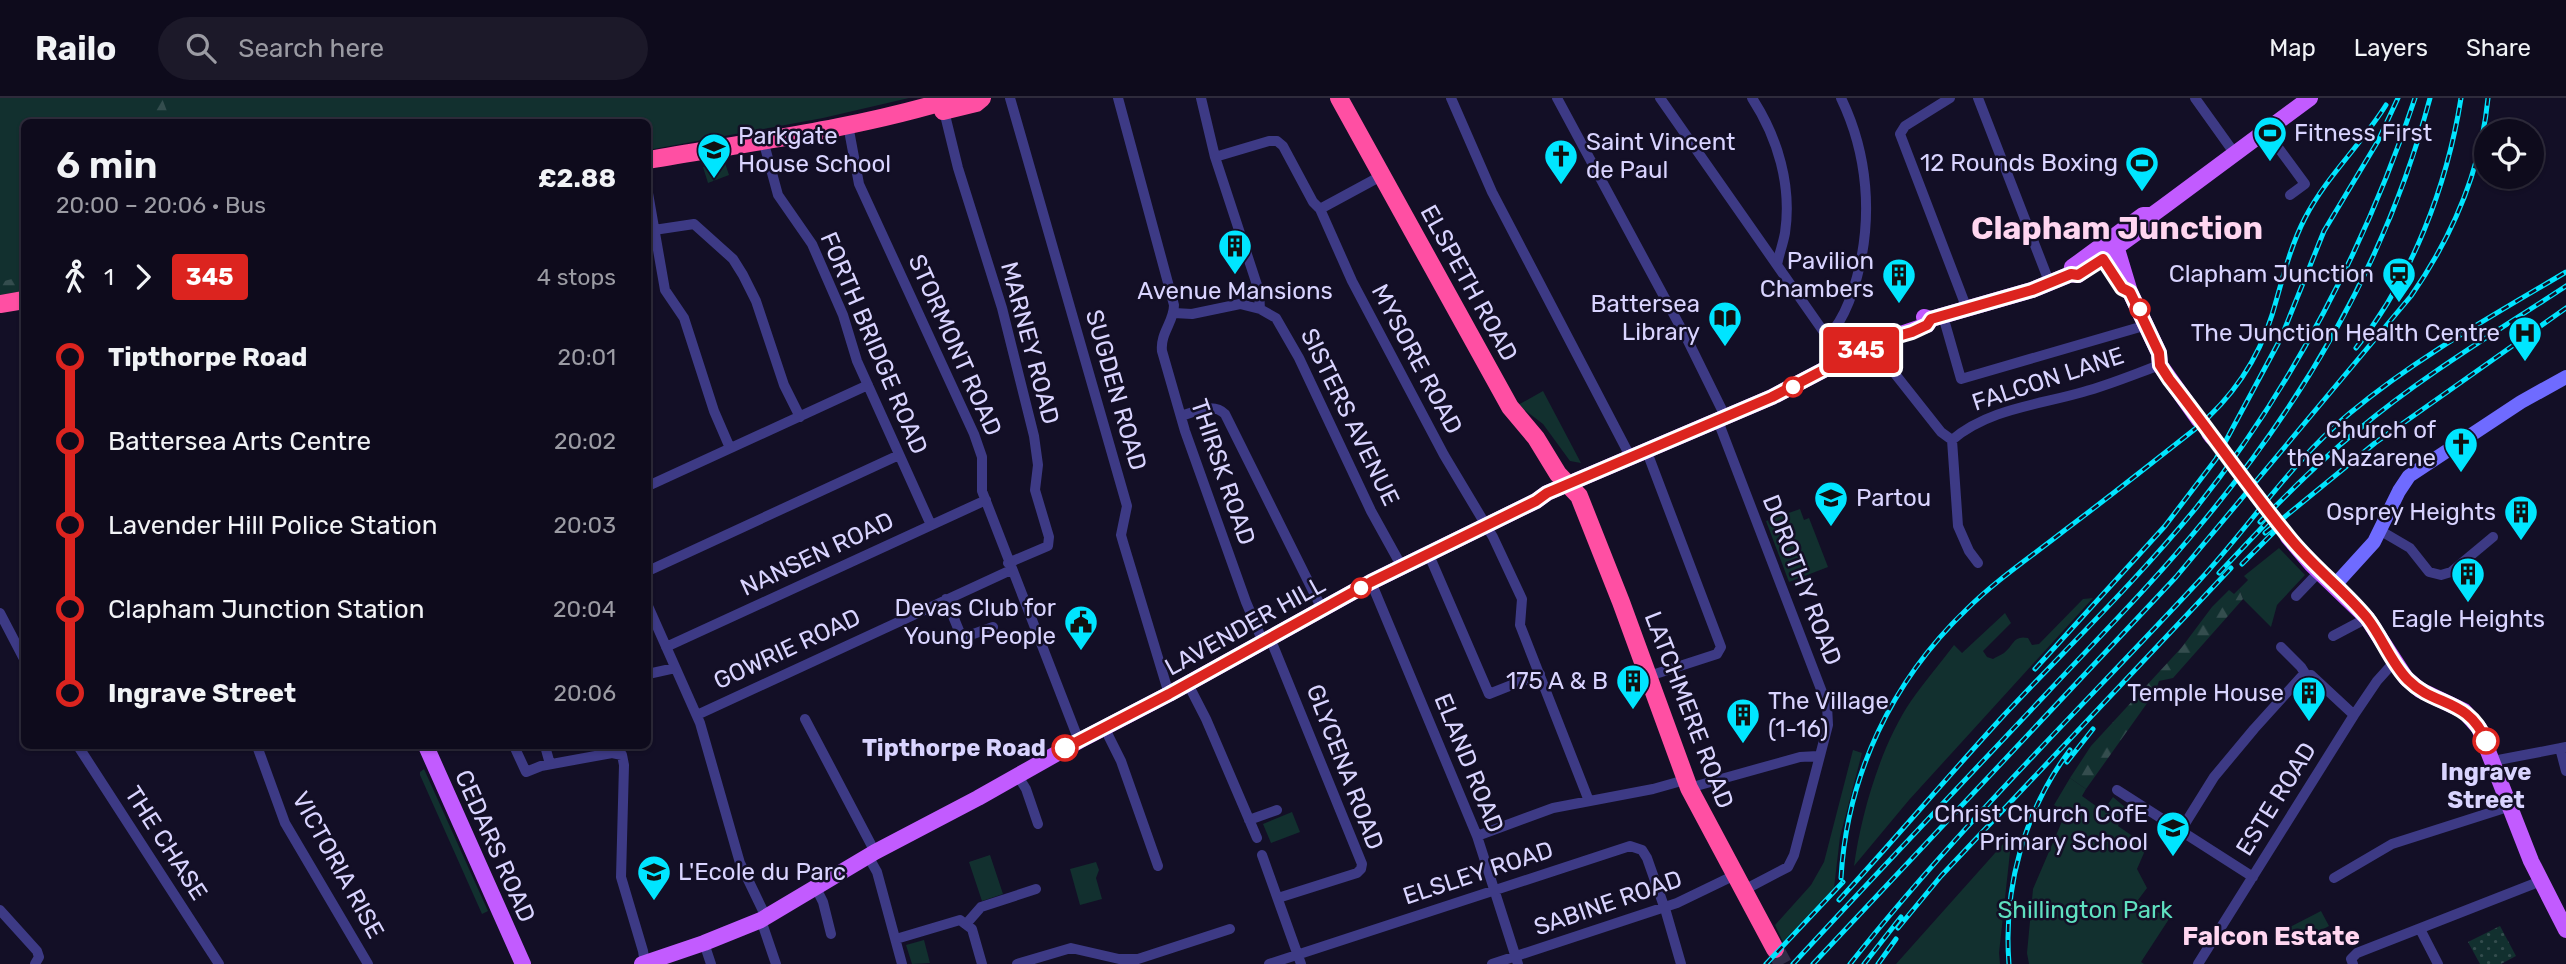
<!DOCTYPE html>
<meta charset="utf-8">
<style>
body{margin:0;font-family:Rubik,sans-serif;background:#1c1929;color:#f1f3f6;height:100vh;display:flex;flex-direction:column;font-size:26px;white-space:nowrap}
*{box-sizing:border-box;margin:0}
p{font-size:23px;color:#9b9ba3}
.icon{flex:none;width:38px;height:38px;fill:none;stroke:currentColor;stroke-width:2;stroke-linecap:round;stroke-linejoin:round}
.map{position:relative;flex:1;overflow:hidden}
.details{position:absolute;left:21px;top:21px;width:630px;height:630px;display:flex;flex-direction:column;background:#0e0b1c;border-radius:10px;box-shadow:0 2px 5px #0004,0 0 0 2px #2e2b3b}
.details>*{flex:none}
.badge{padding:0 14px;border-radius:5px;font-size:24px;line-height:46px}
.tools{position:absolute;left:2474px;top:21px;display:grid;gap:14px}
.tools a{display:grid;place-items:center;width:70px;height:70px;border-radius:50%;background:#0e0b1c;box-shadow:0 2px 5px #0004,0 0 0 2px #2e2b3b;font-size:35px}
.map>.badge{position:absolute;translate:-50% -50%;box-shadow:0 0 0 4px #fff}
.legs{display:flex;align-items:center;gap:10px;height:77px;padding:0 35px;font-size:23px}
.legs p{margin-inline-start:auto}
.summary{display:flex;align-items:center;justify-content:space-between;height:119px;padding:0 35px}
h1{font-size:38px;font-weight:600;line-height:52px}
ul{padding:0 35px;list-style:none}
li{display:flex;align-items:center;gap:24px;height:84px;font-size:26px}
li i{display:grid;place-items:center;width:10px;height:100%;margin:0 9px;background:currentColor}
li i::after{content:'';width:18px;height:18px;margin:-9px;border:5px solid;border-radius:50%;background:#0e0b1c}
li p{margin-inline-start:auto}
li:first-child i{background:linear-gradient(#0000 50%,currentColor 0)}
li:last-child i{background:linear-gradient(currentColor 50%,#0000 0)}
header{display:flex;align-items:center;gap:42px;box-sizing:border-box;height:98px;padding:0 35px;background:#0e0b1c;border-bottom:2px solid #2e2b3b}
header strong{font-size:33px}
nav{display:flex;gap:38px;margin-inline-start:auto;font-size:24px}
.search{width:490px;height:63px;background:#1c1929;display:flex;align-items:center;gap:18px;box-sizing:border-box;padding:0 24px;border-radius:38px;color:#9b9ba3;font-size:26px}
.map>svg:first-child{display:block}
.green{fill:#12302f}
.forest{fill:url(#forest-firs)}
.garden{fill:url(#garden-dots)}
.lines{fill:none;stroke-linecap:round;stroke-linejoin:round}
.primary-tunnel{stroke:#312d47;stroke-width:16;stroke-dasharray:16 8;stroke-linecap:butt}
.highway-tunnel{stroke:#312d47;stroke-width:18;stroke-dasharray:18 9;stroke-linecap:butt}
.street{stroke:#3d3a85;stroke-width:10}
.secondary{stroke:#6f6bff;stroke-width:14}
.primary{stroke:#c25bff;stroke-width:16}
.highway{stroke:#ff4fa3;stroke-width:18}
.rail-casing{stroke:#00e5ff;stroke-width:5}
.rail{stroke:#130f26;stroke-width:2.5;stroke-dasharray:8;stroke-linecap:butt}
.line-1-casing{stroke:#fff;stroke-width:16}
.line-1{stroke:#dc241f;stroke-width:10}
.stop-1-dot{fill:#fff;stroke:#dc241f;stroke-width:3.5}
.labels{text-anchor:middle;stroke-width:5;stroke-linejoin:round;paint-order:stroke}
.poi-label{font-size:24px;fill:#d9d4ff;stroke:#130f26;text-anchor:end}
.street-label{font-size:24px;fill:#d9d4ff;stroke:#130f26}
.stop-label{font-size:24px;font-weight:bold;fill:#d9d4ff;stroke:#130f26;text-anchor:end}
.park-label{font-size:24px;fill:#5fe0c0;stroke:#130f26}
.neighbourhood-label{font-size:26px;font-weight:bold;fill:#ffd6f0;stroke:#130f26}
.district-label{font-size:32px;font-weight:bold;fill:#ffd6f0;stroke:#130f26}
</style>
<header>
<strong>Railo</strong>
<div class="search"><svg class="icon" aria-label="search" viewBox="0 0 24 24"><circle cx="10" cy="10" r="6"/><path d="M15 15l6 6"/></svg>Search here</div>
<nav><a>Map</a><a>Layers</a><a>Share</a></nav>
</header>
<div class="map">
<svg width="2566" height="866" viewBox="0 0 2566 866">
<defs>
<pattern id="forest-firs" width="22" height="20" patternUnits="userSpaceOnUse" patternTransform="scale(1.75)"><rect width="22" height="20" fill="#12302f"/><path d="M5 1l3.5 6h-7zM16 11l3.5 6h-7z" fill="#344d4e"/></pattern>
<pattern id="garden-dots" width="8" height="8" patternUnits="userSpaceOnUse" patternTransform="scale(1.75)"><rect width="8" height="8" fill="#12302f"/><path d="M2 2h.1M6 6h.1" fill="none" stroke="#344d4e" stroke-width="1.8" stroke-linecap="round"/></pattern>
</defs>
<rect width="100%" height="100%" fill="#130f26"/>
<!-- green -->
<path class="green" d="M0,0H909L823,20L648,52V24H24V191L0,195Z
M724,62L729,77L708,85L703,69Z
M1543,293L1581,365L1570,363L1543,326L1518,307Z
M1800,411L1804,422L1809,420L1828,469L1789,484L1766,423Z
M2279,450L2305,477L2277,507L2271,529L2243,501L2239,491L2248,482L2244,478Z
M2093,500L1909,702L1854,768C1861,716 1881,647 1911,603C1924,584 1940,566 1954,547L1962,555L2005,515L2011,525L1983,553L1987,559L1993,561C1996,559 2001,557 2004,555C2014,547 2013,537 2028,540L2032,547L2039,546L2083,501Z
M1853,652L1862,655L1840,739L1834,790L1783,844L1775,827L1811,787L1824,764Z
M424,671L488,813L482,816L420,677V674Z
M2070,680L2086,691L2082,698L2103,713L2113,699L2126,710L2118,728L2147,748L2137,771L2147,790L2138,802L2169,821L2141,864L2144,866H2029L2027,855L2033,791L2066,714L2054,707Z
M1292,714L1300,734L1271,745L1263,726Z
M2012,736L1999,855L2000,866H1896Z
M990,757L1003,796L982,803L969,764Z
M1096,764L1099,772L1096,780L1102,801L1080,807L1070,771Z
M2321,813L2329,828L2298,845L2290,829Z
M924,842L930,865L912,866L906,847Z"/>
<!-- forest -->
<path class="forest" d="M148,0H162L171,24H157Z
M24,178V193L0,197V184Z
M2239,491L2243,501L2173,580L2159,583L2155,594L2086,691L2070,680L2091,648L2182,549L2212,509L2229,492L2234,496Z"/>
<!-- garden -->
<path class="garden" d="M2500,828L2516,858L2501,866H2480L2468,844Z"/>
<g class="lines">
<!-- primary-tunnel -->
<path class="primary-tunnel" d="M2212,339L2288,439"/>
<!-- highway-tunnel -->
<path class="highway-tunnel" d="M1775,851L1783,866"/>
<!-- street -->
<path class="street" d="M1010,0L1127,408L1121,437L1123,444L1169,596
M1118,0L1174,207C1174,224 1160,235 1162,253L1185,333L1246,504L1263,544
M1201,0L1215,59L1259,193L1260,211
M1451,0L1492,94L1631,360
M1557,0L1688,243L1726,320
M1660,0L1828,240
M1752,0C1778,40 1792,88 1785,135C1783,146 1779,156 1777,167
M1950,0L1905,28L1900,36L1967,211
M1978,0L2050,186
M2195,0L2235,56
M944,13L958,70L1002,210L1034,338L1038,367L1035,392L1049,439L1048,448L1008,465
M848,27L859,86L974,336L982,359V393L1079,643
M2266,33L2305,86L2290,97
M763,42L778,97L812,146L843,217L857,263L931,427
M1215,59L1269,43H1277L1283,48L1313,104L1320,111
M1381,78L1320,111L1352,183L1444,357L1493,439L1522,501L1520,527L1589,703
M648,95L665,192L684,220L714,313L730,350
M654,132L694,126L733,161L743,177L756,203L784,287L800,319
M1174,215L1192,216L1240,206L1260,211L1276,220L1299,260L1371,413L1402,469
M1943,218L1961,281L2147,227
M1869,248L1888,267L1941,334L1952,342
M1834,267C1830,261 1825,255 1826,248C1827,238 1834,232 1839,224C1847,211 1853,194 1857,179C1873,119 1868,56 1841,0
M1181,318C1195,314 1213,304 1225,316L1322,511
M1718,323L1827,607L1828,627L1794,757L1788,769L1744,792
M1952,342C1988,311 2038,307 2083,294C2109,287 2135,276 2160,267
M1952,342L1958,428L1969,453L1978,465
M648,388L868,287
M2381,433L2410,450L2429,474L2441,477L2451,474L2493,439
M1429,457L1489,596L1540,576
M648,473L899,357
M1371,484L1477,738L1518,866
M2296,498L2320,473
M946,501L962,540L993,529
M648,508L700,625L740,765L766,819
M0,515L24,561
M2333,538L2367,520
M1270,540L1362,766L1361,771L1357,775L1278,800
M666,549L986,402
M2281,549L2301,569L2306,577
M648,576L675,570
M1646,579L1717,556L1721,549L1647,354
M1188,586L1206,621L1257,740
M697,617L1011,472
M805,621L875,754
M1104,629L1121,663L1158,768
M78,648L219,866
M257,648L285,725L368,866
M514,648L526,674L541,668L612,655L622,657L624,667L621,779L643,853L645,866
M545,648L550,666
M2560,650L2566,673
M2493,663L2566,649
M1018,678L1026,691L1038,726
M1689,690L1800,659L1818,658
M2117,692L2253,779
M1249,722L1277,712
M2181,732L2214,679L2254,631L2301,579L2311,577L2354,617
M1477,738L1553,710L1653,691L1685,682
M1262,757L1301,866
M868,758L877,774L902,866
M2334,780L2392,746L2511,708
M816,790L823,804L831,836
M0,812L37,853L39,859L35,866
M761,822L776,866
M967,825L981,809L1036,791
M2420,831L2438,866
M896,841L960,822L972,831L982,866
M704,845L711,866
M1017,866L1071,850L1119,861H1138L1230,831
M1269,866L1630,748L1642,752L1647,760L1666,814L1681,866
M1492,866L1677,805L1735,777
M2198,866L2354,617L2377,583L2395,563
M2353,866L2351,861L2357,855L2541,783"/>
<!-- secondary -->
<path class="secondary" d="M2334,488L2374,444L2399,393L2409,378L2521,304L2566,279"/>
<!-- primary -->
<path class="primary" d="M2117,151L2130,194L2159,255L2160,267L2199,322
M2071,176L2072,169L2079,164L2143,117H2152L2163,109L2310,0
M1924,219L1931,221L2032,192L2071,176L2078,177L2150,125L2152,117
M2209,335L2212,339
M2288,439L2312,467L2367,520L2406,580L2420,592L2464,613L2479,630L2531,763L2566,832
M426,648L523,866
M642,866L704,845L761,822L875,754L978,700L1079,643L1169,596L1371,484L1536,403L1547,395L1772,299L1877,244L1927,227L1931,221"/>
<!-- highway -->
<path class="highway" d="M1339,0L1510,309L1536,340L1558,376L1579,398L1621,504L1689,690L1775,851
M943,13L976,5L982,0
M648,62C751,44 856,31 956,0
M0,206L24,202"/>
<!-- rail casing -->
<g class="rail-casing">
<path id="rail" d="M2356,250C2412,180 2447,88 2461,0
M2260,424C2291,392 2323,360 2358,332C2422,278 2496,234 2566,188
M2265,435L2375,345L2566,210
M2242,466L2277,431
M2219,475L2270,421
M2035,571L2165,428L2216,361L2281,240L2324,133L2378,43L2398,0
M2067,664L2093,631
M1841,780C1847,677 1892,583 1966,512C1996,482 2032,458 2065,432C2109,399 2152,365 2195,331C2231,301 2258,262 2272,217C2282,184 2289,151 2305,120C2326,79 2361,47 2386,7
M1839,802C1895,741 1949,677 2005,616C2069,548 2137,482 2196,410C2292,290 2367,146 2415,0
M1898,830L1941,778L2231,470
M1766,866L1843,784
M1793,866C1877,775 1962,685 2047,595C2099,539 2154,484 2202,425C2307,299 2388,160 2430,0
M1813,866L2176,479L2411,198C2452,139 2481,72 2488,0
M1850,866C1957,731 2081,610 2198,484C2250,428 2291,364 2350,315C2416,260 2492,218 2566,174
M1864,866L1901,819
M1878,866L1896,841
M2009,866C2003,791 2024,713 2070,652"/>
</g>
<!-- rail -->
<use href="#rail" class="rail"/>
</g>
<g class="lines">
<!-- line-1 casing -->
<g class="line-1-casing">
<path id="line-1" d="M1065,650L1169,596L1371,484L1536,403L1547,395L1772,299L1877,244L1912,234L1927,227L1931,221L2032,192L2071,176L2078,177L2103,161L2122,190L2130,194L2159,255L2160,267L2169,281C2210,333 2247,388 2289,439C2313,469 2343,491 2367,520C2382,539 2391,565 2408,582C2435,609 2468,600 2486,643"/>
</g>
<!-- line-1 -->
<use href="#line-1" class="line-1"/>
</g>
<!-- icons -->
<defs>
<g id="stadium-pin" transform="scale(1.75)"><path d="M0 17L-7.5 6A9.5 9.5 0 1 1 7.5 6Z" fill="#00e5ff" stroke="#130f26"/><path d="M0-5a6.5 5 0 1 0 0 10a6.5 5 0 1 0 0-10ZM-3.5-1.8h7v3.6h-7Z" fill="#111"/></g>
<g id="school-pin" transform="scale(1.75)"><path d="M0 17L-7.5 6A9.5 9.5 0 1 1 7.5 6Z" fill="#00e5ff" stroke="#130f26"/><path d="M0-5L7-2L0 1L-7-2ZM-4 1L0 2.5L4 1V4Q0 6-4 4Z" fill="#111"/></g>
<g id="church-pin" transform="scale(1.75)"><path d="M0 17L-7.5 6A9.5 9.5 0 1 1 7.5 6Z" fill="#00e5ff" stroke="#130f26"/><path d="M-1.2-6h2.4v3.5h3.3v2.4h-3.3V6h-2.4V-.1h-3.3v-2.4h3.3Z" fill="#111"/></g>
<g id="building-pin" transform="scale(1.75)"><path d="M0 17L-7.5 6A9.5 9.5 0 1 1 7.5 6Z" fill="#00e5ff" stroke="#130f26"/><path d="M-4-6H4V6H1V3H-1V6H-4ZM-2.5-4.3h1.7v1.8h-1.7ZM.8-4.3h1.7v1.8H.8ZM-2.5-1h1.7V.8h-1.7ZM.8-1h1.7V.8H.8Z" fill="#111"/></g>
<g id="station-pin" transform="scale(1.75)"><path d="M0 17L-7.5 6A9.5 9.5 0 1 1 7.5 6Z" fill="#00e5ff" stroke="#130f26"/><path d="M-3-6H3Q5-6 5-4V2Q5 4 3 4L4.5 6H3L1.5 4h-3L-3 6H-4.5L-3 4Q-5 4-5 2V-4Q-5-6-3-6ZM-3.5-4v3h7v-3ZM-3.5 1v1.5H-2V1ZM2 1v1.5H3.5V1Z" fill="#111"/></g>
<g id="library-pin" transform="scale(1.75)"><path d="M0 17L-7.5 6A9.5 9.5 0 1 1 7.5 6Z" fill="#00e5ff" stroke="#130f26"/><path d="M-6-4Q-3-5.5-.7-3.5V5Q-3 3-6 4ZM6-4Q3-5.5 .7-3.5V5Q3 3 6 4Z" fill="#111"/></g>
<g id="hospital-pin" transform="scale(1.75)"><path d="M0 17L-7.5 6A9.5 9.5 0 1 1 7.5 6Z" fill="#00e5ff" stroke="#130f26"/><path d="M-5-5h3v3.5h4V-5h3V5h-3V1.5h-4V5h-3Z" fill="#111"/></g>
<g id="civic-pin" transform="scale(1.75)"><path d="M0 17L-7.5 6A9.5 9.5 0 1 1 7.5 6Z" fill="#00e5ff" stroke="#130f26"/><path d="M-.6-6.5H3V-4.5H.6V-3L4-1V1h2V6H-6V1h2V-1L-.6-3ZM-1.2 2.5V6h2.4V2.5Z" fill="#111"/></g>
</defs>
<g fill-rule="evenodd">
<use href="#stadium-pin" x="2270" y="35"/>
<use href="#school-pin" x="714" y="52"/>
<use href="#church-pin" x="1561" y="58"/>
<use href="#stadium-pin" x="2142" y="65"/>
<use href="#building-pin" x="1235" y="148"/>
<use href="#station-pin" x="2399" y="176"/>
<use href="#building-pin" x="1899" y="177"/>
<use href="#library-pin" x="1725" y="220"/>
<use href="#hospital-pin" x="2525" y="235"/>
<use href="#church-pin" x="2461" y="346"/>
<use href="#school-pin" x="1831" y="400"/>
<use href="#building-pin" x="2521" y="414"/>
<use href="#building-pin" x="2468" y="476"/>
<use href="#civic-pin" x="1081" y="524"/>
<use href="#building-pin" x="1633" y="583"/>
<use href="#building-pin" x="2309" y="595"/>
<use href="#building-pin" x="1743" y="617"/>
<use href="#school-pin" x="2173" y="730"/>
<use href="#school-pin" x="654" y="774"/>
</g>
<!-- markers -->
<g class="stop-1-dot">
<circle cx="2140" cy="211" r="9"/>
<circle cx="1793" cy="289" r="9"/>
<circle cx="1361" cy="490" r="9"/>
<circle cx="2486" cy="643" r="12"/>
<circle cx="1065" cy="650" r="12"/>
</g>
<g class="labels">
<!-- poi labels -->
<g class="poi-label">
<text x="2294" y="43" text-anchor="start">Fitness First</text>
<text x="738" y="46" text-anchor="start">Parkgate<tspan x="738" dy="28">House School</tspan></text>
<text x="1586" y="52" text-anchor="start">Saint Vincent<tspan x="1586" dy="28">de Paul</tspan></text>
<text x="2118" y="73">12 Rounds Boxing</text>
<text x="1874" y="171">Pavilion<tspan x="1874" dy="28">Chambers</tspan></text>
<text x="2374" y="184">Clapham Junction</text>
<text x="1235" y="201" text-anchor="middle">Avenue Mansions</text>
<text x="1700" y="214">Battersea<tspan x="1700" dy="28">Library</tspan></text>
<text x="2500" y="243">The Junction Health Centre</text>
<text x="2436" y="340">Church of<tspan x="2436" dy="28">the Nazarene</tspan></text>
<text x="1856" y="408" text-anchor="start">Partou</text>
<text x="2496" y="422">Osprey Heights</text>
<text x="1056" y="518">Devas Club for<tspan x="1056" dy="28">Young People</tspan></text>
<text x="2468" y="529" text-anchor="middle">Eagle Heights</text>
<text x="1608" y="591">175 A &amp; B</text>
<text x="2284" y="603">Temple House</text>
<text x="1768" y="611" text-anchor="start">The Village<tspan x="1768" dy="28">(1-16)</tspan></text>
<text x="2148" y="724">Christ Church CofE<tspan x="2148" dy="28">Primary School</tspan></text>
<text x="678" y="782" text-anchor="start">L'Ecole du Parc</text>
</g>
<!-- street labels -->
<g class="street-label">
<text transform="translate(1469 185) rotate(61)" y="8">ELSPETH ROAD</text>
<text transform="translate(874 245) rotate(67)" y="8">FORTH BRIDGE ROAD</text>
<text transform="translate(1030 245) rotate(75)" y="8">MARNEY ROAD</text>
<text transform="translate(955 247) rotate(66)" y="8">STORMONT ROAD</text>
<text transform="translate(1417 261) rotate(62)" y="8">MYSORE ROAD</text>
<text transform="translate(2048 281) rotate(-18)" y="8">FALCON LANE</text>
<text transform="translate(1116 292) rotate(74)" y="8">SUGDEN ROAD</text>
<text transform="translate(1350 319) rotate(64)" y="8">SISTERS AVENUE</text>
<text transform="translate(1223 374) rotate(71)" y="8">THIRSK ROAD</text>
<text transform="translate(817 456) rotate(-25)" y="8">NANSEN ROAD</text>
<text transform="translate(1802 482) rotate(69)" y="8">DOROTHY ROAD</text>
<text transform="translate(1245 528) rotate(-29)" y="8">LAVENDER HILL</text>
<text transform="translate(787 551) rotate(-25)" y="8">GOWRIE ROAD</text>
<text transform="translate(1689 612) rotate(69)" y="8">LATCHMERE ROAD</text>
<text transform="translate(1469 665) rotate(68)" y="8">ELAND ROAD</text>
<text transform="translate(1345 669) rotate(69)" y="8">GLYCENA ROAD</text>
<text transform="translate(2276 701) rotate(-58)" y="8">ESTE ROAD</text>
<text transform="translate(166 745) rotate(57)" y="8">THE CHASE</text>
<text transform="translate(495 748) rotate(66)" y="8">CEDARS ROAD</text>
<text transform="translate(338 767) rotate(61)" y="8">VICTORIA RISE</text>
<text transform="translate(1478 775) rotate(-18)" y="8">ELSLEY ROAD</text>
<text transform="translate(1608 805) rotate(-19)" y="8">SABINE ROAD</text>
</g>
<!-- stop labels -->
<g class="stop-label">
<text x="1046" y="658">Tipthorpe Road</text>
<text x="2486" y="682" text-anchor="middle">Ingrave<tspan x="2486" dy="28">Street</tspan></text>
</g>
<!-- park labels -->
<g class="park-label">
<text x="2085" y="820">Shillington Park</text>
</g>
<!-- neighbourhood labels -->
<g class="neighbourhood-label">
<text x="2271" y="847">Falcon Estate</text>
</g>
<!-- district labels -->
<g class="district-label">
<text x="2117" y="141">Clapham Junction</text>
</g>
</g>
</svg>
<div class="tools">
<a><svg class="icon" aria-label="locate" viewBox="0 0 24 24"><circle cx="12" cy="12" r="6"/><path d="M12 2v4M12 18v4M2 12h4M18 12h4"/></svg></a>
</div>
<b class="badge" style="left:1861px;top:252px;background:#dc241f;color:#fff">345</b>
<section class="details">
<div class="summary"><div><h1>6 min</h1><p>20:00 – 20:06 · Bus</p></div><b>£2.88</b></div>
<div class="legs"><svg class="icon" aria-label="walk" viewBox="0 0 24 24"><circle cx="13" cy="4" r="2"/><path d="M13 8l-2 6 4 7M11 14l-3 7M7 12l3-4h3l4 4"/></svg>1<svg class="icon" aria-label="forward" viewBox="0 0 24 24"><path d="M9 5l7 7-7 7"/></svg><b class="badge" style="background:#dc241f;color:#fff">345</b><p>4 stops</p></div>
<ul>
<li><i style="color:#dc241f"></i><b>Tipthorpe Road</b><p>20:01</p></li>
<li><i style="color:#dc241f"></i><span>Battersea Arts Centre</span><p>20:02</p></li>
<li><i style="color:#dc241f"></i><span>Lavender Hill Police Station</span><p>20:03</p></li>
<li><i style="color:#dc241f"></i><span>Clapham Junction Station</span><p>20:04</p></li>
<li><i style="color:#dc241f"></i><b>Ingrave Street</b><p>20:06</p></li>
</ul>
</section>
</div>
